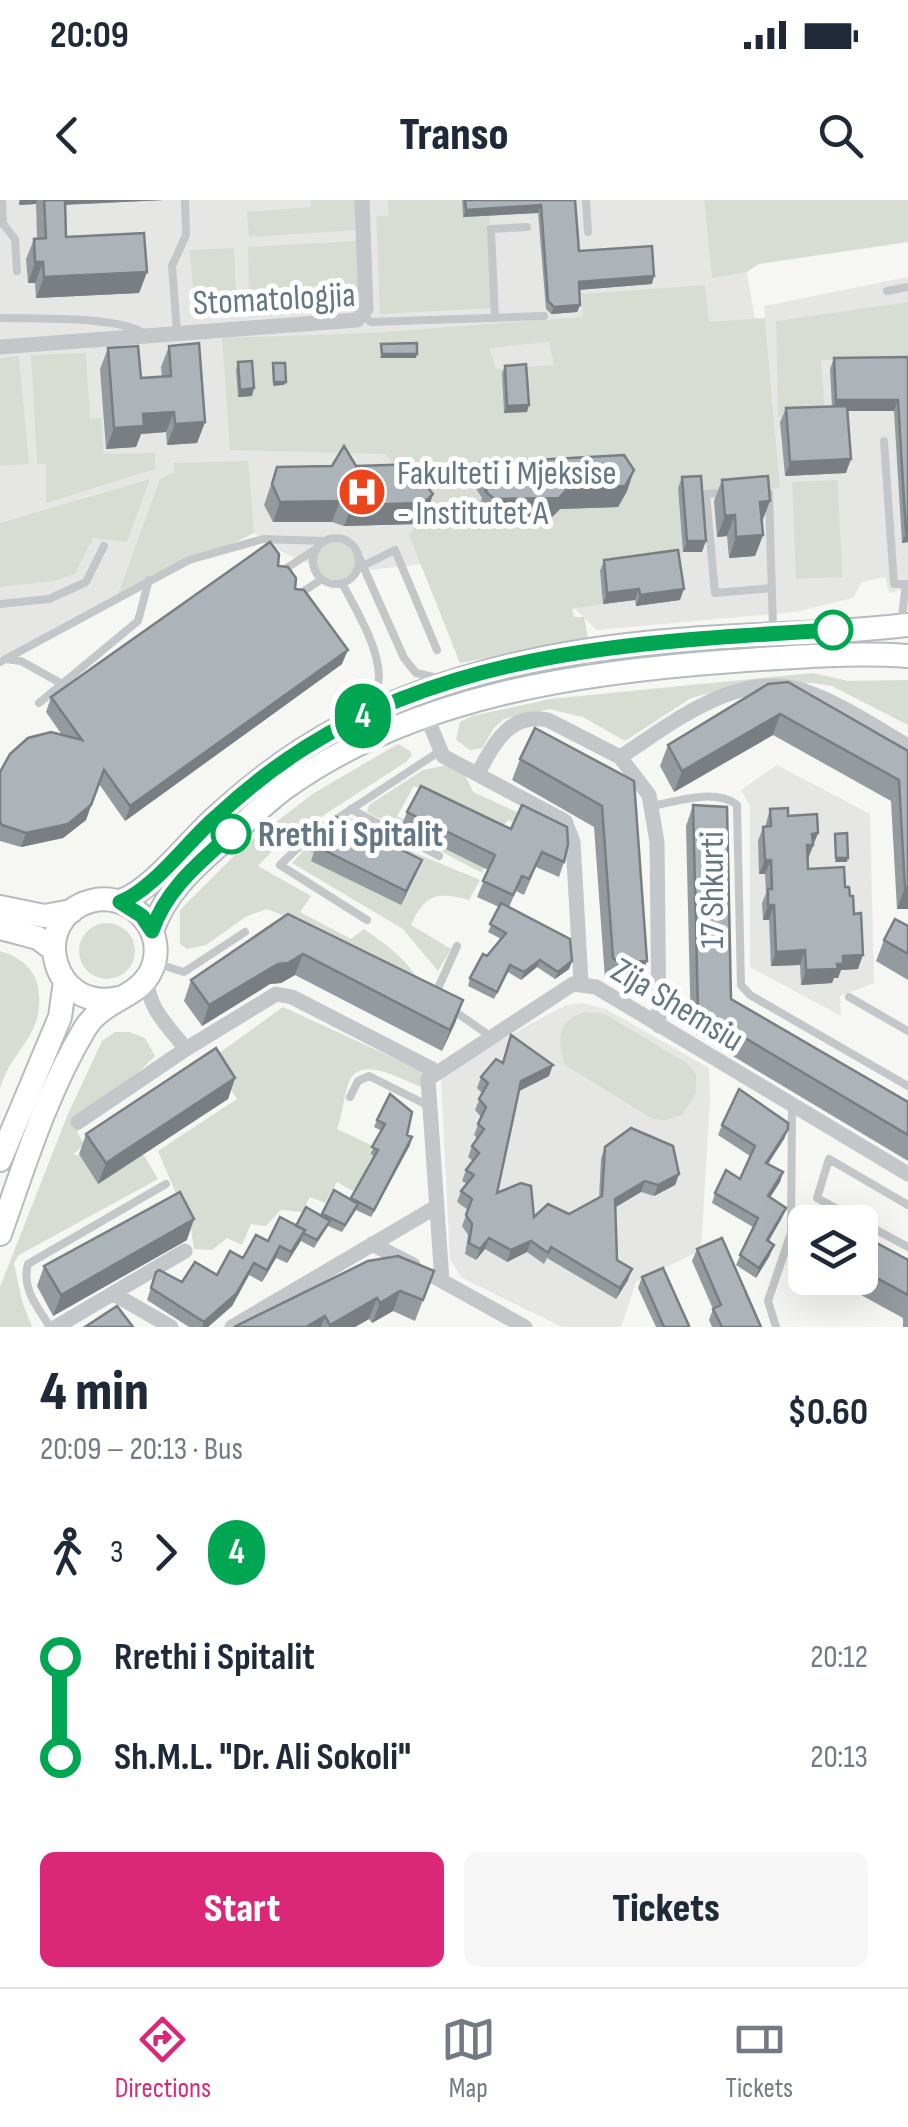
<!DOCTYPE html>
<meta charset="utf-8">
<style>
body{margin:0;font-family:"Sofia Sans Condensed",sans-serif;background:#f6f6f7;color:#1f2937;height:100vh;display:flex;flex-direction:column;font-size:38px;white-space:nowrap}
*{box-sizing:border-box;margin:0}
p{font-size:32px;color:#747a83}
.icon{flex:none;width:55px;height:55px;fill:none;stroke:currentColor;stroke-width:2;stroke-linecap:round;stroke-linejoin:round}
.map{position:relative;height:1127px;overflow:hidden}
.details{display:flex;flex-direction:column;background:#fff;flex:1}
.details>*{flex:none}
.badge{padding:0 20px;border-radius:32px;font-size:35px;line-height:65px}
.tools{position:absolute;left:788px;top:1005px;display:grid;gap:20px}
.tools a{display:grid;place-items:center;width:90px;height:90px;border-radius:15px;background:#fff;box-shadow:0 10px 40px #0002;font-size:50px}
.map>.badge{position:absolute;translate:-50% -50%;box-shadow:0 0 0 5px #fff}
.legs{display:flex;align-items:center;gap:15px;height:110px;padding:0 40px;font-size:32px}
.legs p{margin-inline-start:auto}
.overview{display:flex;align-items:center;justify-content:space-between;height:170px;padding:0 40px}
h1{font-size:55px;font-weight:800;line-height:75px}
.action{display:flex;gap:20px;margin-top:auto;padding:20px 40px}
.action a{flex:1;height:115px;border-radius:15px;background:#db2777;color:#fff;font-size:40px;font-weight:800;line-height:115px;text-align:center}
.action a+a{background:#f6f6f7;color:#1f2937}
ul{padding:0 40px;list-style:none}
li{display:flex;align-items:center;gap:35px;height:100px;font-size:38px}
li i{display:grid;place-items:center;width:15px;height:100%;margin:0 12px;background:currentColor}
li i::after{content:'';width:25px;height:25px;margin:-12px;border:8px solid;border-radius:50%;background:#fff}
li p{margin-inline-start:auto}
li:first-child i{background:linear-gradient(#0000 50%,currentColor 0)}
li:last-child i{background:linear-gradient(currentColor 50%,#0000 0)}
.status{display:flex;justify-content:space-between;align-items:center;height:70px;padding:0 50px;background:#fff;direction:ltr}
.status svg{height:28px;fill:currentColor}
header{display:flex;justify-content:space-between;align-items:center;height:130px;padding:0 40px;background:#fff;font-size:45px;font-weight:800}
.menu{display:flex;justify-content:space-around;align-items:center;height:140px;border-top:2px solid #e0e1e3;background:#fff;font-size:28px;color:#747a83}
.menu a{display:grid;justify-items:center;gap:5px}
.menu .current{color:#db2777}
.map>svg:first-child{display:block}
.built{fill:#e6e7e5}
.green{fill:#d7ddd2;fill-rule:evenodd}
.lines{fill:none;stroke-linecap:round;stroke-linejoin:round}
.secondary-casing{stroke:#b5bbbf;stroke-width:26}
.lane{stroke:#c3c7ca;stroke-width:8}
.street{stroke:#c3c7ca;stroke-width:15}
.secondary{stroke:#fff;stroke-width:22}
.wall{fill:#949b9f}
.shaded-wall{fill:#787e82}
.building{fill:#acb4b9;stroke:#787e82;stroke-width:2.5}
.line-1-casing{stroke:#fff;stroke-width:22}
.line-1{stroke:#00a651;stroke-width:15}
.stop-1-dot{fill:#fff;stroke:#00a651;stroke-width:5}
.labels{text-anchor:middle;stroke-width:10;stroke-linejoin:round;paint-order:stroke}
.street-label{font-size:35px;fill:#637784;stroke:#fff}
.poi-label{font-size:35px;fill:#637784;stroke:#fff;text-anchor:start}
.stop-label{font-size:35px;font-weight:bold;fill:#637784;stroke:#fff;text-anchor:start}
</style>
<div class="status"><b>20:09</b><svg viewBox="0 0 49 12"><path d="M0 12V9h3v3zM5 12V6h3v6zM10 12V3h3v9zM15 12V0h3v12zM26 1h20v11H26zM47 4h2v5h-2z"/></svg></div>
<header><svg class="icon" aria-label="back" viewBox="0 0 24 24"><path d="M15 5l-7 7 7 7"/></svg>Transo<svg class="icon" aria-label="search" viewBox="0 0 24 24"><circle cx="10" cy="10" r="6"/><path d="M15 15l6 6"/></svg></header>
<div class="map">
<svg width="908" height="1127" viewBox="0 0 908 1127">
<rect width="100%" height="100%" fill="#f6f6f2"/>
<!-- built -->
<path class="built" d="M0,0H704L712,77L747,72L776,242L764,106L908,77V388L889,393L885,377L862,382L853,398L795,412L597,430L556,391L494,356L334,374L284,353L254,333L0,457Z
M777,565L870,614L874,783L840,796L841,816L750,767V606L741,590Z
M582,803L606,809L709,868L710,900L701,1050L636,1082L621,1127H562L462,1078L450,1059L441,878L496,843L566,805Z"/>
<!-- green -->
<path class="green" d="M311,0H358L359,30L249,37L247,12L311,7Z
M388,0H462L463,17L489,15L493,108L380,114L376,16H389Z
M704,0H908V42L759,64L747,72L712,78Z
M357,41L360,109L249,117L248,47Z
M234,48L237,116L195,117L190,50Z
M705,85L709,122L765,118L780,288L706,294L697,287L683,352L674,361L600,371L603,404L572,409L574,417H584L588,438L460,463L409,335L417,324L411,285L385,254L230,250L222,138L371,133L583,117L582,94ZM549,142L554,165L496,169L489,148Z
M908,102V159L821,160L825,211L778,217L776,121Z
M86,153L90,219L101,218L104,254L155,253V269L46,303V264H37L31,155Z
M19,156L29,264L0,266V158Z
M248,261L254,333L116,400L160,279L174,272V263Z
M150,279L127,342L93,338L75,374L54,381L0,387V323Z
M838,280L842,377L796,379L792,282Z
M316 360a20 20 0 1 1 40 0a20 20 0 1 1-40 0Z
M813,473L848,481L908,480V525L832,486L814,483L740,485L691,498L625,541L583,517L549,509L504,519L494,528L482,548L470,550L456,540L460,522L472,516L550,499Z
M398,544L410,551L412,555L406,562L279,644L258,666L311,696L300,712L351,739L364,729C384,743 412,762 420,786L306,724L267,709L247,716L206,745L187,749L180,744V710L243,647L314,593Z
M448,565C463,571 467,577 473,592L528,617L523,627L508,620L502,628L414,586L397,616L487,661L482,673L367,612L369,605L423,570Z
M346,616L408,650L480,680L469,700C438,692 425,693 411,725L451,749L438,771L403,729L292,663L316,637Z
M79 751a28 28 0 1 1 56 0a28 28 0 1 1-56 0Z
M0,751C19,757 34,767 38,787C46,836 12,848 0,888Z
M283,807L424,872L421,887C402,880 360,854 349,882C343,897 343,914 337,929L373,946L369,954L375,957L353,991L337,982L325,1003L310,997L302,1012L281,1010L266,1026L251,1024L242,1045L227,1038L212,1050L194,1049L191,1029L158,951L237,899L211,859Z
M585,812L605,814L688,864L696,874V894L682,915L665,920L653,919L565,865C556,840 557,820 585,812Z
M115,832H129L145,838L155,856L77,932L84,944L73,955L143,954L158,979L19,1055L14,1063L22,1101L32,1127H0V1087L68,914L102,841Z"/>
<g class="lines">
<!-- secondary casing -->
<g class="secondary-casing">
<path id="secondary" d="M120,701C152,691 190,640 216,617C251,585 290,555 332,532C433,477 551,451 666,441C746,433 828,435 908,425
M0,707L44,716L72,711
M0,728L38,738L54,750
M152,731C166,689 200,662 233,633C250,618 266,602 285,588C413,496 579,472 733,461C791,457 850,452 908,456
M0,960L60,817L65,781
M0,1034C24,966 47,892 84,830C104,796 144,799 154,763C164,726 128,691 91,701C28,718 51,814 119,798"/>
</g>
<!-- lane -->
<path class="lane" d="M2,0L3,24L15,39L17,71
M586,0L588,32
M887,91L908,87
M363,116L371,122L544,116
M0,118C32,119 119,116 143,133
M495,118L491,29L527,27
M177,132L172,66L186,35L185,0
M884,241L894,384H908
M723,293L706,294L715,393L772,388
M769,293L773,429
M313 361a23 23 0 1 1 46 0a23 23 0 1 1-46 0Z
M358,355L404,458L416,473L438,478
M357,369L395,350L437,450
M282,371L316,349
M342,383C356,410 378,445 379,476C379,488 372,497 366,507
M298,395L322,379
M0,404L49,399L86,382L104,346
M901,424L906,384
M5,459L21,461L64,485
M0,462L189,360L263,339L324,341
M39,503L138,421L149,380
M653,606C677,601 716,588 737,605L741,785L750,795L908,886
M351,609L439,656
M313,649L325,626
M367,720L280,665L309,637L440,551
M158,764L184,772L245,732
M435,795L457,746
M849,797L908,831
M450,808L490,836
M350,897L358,881L369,876L429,906
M908,1005L829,959L817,998L908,1047
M50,1127C38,1107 21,1089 28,1064L166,984
M776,1127L768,1101L791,1033L792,907"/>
<!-- street -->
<path class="street" d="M0,147L357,120L366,109L362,0
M426,515L443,556L565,621L573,642L581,782
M620,557C673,523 737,469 804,491C840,503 875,527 908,546
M478,573C494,544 509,512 548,520L620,557L649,595L657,642L659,826
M148,777C145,806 169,827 186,849
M78,922L186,849L276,794L292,797L432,869L434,873
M372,1044L413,1065
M433,1076L525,1127
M442,1081L428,879L573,784L596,787L908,974
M114,1094L171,1127
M56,1127L185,1051
M232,1127L436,1007"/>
<!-- secondary -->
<use href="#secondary" class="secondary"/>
</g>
<!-- wall -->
<path class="wall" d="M19,0H164L65,5L66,37L147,72L139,93L36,98L35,83H28L26,59L34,39L37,38L36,4L19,5Z
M462,0H575L579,51L652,84L579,90L580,105L577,112L551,114L546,109L538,13L463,17Z
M169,146L205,222L197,243L167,245L166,232L141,234L136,247L106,249L100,169L108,148L141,178L162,177L161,167Z
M908,157V342L902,343L894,211H847L846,273L785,276L780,222L786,208L832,207L830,169L834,158Z
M238,162L252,196L238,197L236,170Z
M505,166L527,212L504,213L502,173Z
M481,263L634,270L627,291L618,307L560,309L551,318L486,320L477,312L482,298L473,284Z
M356,266L429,273L425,285L433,294L426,315L417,324L344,326L332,322H273L264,305L277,267Z
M682,277L702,352H683L678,288Z
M722,280L762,322L763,335L755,356L729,358L727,336L717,337L714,301Z
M604,360L680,400L636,406L635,400L603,404L600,371Z
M278,366L295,389L342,464L125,621L99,584L86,620L63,638L21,647L0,641V572L62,535L46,512L51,497Z
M768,484L908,551V709H897L891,601L773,535L674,592L660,566L668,545Z
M520,559L634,581L639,782L611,783L605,779L594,627L512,580Z
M421,586L564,662L559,677L536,667L524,695L516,691L509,707L572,761L569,769L555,779L537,767L521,780L508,772L494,799L468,786L470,778L501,739L488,732L499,707L477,697L488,670L401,627L407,612Z
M693,605L731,799L908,902V961L691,831L686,626Z
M770,609L788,616L818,633L807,659L808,669L845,687L858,769L841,770L838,778H834L832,783L801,785L800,765L771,766L769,720H763L762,703L766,693L765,674H759L758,641L763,627H765Z
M316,646L416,674L401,705L311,661Z
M288,714L456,821L442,851L295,775L281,783L270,784L202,826L184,801L191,780Z
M908,726V780L876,761L884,740Z
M511,835L549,876L519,891L497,993L534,1017L569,1014L599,998L601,958L605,947L679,974L675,985L654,996L641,992L615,1007L617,1060L628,1080L616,1099L547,1058L544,1064L527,1052L507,1062L485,1049L476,1060L465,1054L468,1035L462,1026L468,1010L457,1002L461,991L467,984L462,981L466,970L473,961L468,957L472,946L477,938L474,935L481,917L475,910L482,893L477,888L481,877L502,863Z
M235,878L228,899L98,984L79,954L86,934Z
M377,920L407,935L410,945L371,1017L356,1010L342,1032L328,1026L314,1048L301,1041L287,1063L276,1058L262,1082L249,1075L232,1106L208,1127H189L147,1100L156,1072L182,1082L217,1075L268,1041L296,1026L321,1016L334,990L350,999L374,956L370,954L382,931L374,927Z
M722,925L788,929L784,939L768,964L783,972L780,982L770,998L786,1008L782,1018L769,1041L770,1055L756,1078L736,1065L753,1027L712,1003L715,993L740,979L750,956L718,935Z
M860,1034L908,1060V1127H903V1118L830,1078H860Z
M187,1040L53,1116L37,1086L44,1066Z
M697,1049L761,1127H712L709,1120L713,1109L692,1061Z
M434,1071L415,1121L393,1111L372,1123L369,1119L355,1127H234Z
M642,1077L689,1127H656L638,1088Z"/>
<!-- shaded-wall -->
<path class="shaded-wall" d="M21,0H37L36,4L19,5Z
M58,0H164L56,5Z
M541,5L538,13L463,17L466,10Z
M35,62H43L35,83H28Z
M147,72L139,93L36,98L44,77Z
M654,76L652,84L576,90L579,82Z
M580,105L577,112L551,114L554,107Z
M382,154H417L416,158H380Z
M274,182H286L284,185L273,186Z
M254,188L252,196L238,197L240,190Z
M836,200H898L894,211H832Z
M529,205L527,212L504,213L507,206Z
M174,212L166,232L141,234L136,247L106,249L114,228L143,214Z
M205,222L197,243L167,245L175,224Z
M851,259L846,273L785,276L790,262Z
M634,270L627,291L618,307L560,309L551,318L486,320L494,299L568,288Z
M433,294L426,315L417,324L344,326L352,305Z
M340,301L332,322H273L280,302Z
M770,301L762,322L760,302Z
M735,315L727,336L717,337L725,316Z
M906,332H908V342L902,343Z
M763,335L755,356L729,358L736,337Z
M687,341H706L702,352H683Z
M639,389L635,400L603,404L607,393Z
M684,389L680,400L636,406L640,395Z
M348,450L342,464L125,621L130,606Z
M780,514L773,535L674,592L682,571Z
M91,605L86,620L63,638L21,647L26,633Z
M818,633L808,659H801L812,634Z
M836,658H848L847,662H835Z
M422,660L416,674L401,705L406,691Z
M765,660H771L765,674H759Z
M905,688H908V709H897Z
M768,705H774L769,720H763Z
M805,750L800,765L771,766L776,752Z
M303,754L295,775L281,783L270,784L202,826L209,805L278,764Z
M863,755L858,769L841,770L838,778H834L832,783L801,785L806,770L843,756Z
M540,760L537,767L521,780L524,772Z
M572,761L569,769L555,779L558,772Z
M647,761L639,782L611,783L618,762Z
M463,800L456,821L442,851L450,830Z
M553,865L549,876L517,892L521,881Z
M235,878L228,899L98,984L106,963Z
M788,929L784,939L762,973L766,963Z
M412,937L410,945L371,1017L374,1010Z
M783,972L780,982L764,1006L768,996Z
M679,974L675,985L654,996L658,985Z
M645,981L641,992L611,1010L615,999Z
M194,1019L187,1040L53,1116L61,1095Z
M305,1030L300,1042L287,1063L291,1052Z
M489,1038L485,1049L476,1060L480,1049Z
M531,1041L527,1052L507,1062L511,1050Z
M774,1045L770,1055L756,1078L759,1068Z
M280,1046L276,1058L262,1082L267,1070Z
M254,1063L249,1075L232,1106L208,1127H202L204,1122Z
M632,1069L628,1080L616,1099L620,1088Z
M400,1091L393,1111L372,1123L380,1103Z
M377,1098L369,1119L355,1127H329L330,1125Z
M325,1116L321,1127H306Z"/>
<!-- building -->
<path class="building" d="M44,0H65L66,37L144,33L147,72L44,77L43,62H35L34,39L46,38Z
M465,0H575L579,51L652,46L654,76L579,82L580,105L554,107L548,101L541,5L466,10Z
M199,143L205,222L175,224L174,212L143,214L144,226L114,228L108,148L138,146L141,178L171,176L169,146Z
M417,143V154H382L381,144Z
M908,157V332H906L898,200H836L834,158Z
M252,161L254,188L240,190L238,162Z
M273,163H285L286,182H274Z
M526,164L529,205L507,206L505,166Z
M847,206L851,259L790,262L786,208Z
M344,246L356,266L419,264L429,273L421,280L433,294L424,303L352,305L340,301L280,302L272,284L277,267L332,266Z
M624,255L634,270L625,286L568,288L559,298L494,299L485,291L493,283L481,263Z
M701,276L706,341H687L682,277Z
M768,276L770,301L760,302L763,335L736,337L735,315L725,316L722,280Z
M270,342L279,354L278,366L288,367L296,378L295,389L304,390L348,450L130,606L104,570L91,605L68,624L26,633L2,625L0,622V572L10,554L28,538L51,532L82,540L51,497Z
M678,350L684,389L640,395L639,389L607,393L604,360Z
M788,482L908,551V688H905L899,580L780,514L682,571L668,545L768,484Z
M535,528L634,581L647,761L618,762L613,758L602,606L520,559Z
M421,586L511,629L522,605L567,627L568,644L564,662L542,652L529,679L522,676L513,695L483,681L495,655L407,612Z
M693,605L727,607L731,799L908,902V935L698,810Z
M788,608V616L817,614L818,633L812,634L813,645H807L808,669L844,667L845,687H849L850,696H853L854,714L861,713L863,755L843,756V764H837L838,769L806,770L805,750L776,752L774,705H768V689H772L771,660H765L763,627L771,626L770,609Z
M336,617L422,660L406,691L316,646L325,638Z
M847,633L848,658H836L835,634Z
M501,703L570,739L572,761L558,772L540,760L524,772L510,765L497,792L470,778L483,754L487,756L506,733L490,724Z
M288,714L463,800L450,830L303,754L288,763L278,764L209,805L191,780Z
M895,719L908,726V754L884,740Z
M511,835L553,865L521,881L497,993L521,983L531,986L534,1017L548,1004L569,1014L602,996L605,947L631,928L673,946L679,974L658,985L645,981L615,999L617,1060L632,1069L620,1088L551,1047L548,1053L531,1041L511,1050L489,1038L480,1049L469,1043L472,1024L466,1015L472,999L461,991L474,975L466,970L479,953L472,946L484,929L478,924L486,907L479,899L488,883L481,877L496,859L503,863Z
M216,848L235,878L106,963L86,934Z
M739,889L788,923V929L766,963L783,972L768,996L786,1008L767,1040L774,1045L759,1068L740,1055L758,1018L715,993L726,970L740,979L755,946L722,925Z
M390,894L412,912L407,935L412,937L374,1010L351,998L378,950L372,947L385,924L377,920Z
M334,990L358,1004L345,1025L322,1014Z
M180,992L194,1019L61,1095L44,1066Z
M306,1007L330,1021L317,1040L303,1033L305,1030L296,1026Z
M280,1017L305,1030L291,1052L280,1046L267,1070L254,1063L236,1094L204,1122L151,1088L156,1072L159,1070L182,1082L195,1062L217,1075L230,1051L243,1058L256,1035L268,1041Z
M860,1034L908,1060V1095L860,1069Z
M722,1038L761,1127H722L713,1109L721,1105L697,1049Z
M398,1056L434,1071L423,1100L400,1091L380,1103L377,1098L330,1125L325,1116L306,1127H234L368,1061Z
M663,1068L689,1126L687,1127H664L642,1077Z
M117,1106L133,1127H85Z"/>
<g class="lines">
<!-- line-1 casing -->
<g class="line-1-casing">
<path id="line-1" d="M231,634C199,663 166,689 152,731L142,716L120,702C152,691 189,640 216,617C244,591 274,567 306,547C462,448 654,441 833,430"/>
</g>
<!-- line-1 -->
<use href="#line-1" class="line-1"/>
</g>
<!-- icons -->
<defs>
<g id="hospital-disc" transform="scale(2.5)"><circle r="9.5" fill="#ea451d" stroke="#fff"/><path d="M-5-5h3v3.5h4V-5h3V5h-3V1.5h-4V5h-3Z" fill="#fff"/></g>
</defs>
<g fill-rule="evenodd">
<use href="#hospital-disc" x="362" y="292"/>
</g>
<!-- markers -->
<g class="stop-1-dot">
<circle cx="833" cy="430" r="18"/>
<circle cx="231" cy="634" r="18"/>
</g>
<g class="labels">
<!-- street labels -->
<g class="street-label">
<text transform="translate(274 98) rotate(-3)" y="12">Stomatologjia</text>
<text transform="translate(711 690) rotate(-90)" y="12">17 Shkurti</text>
<text transform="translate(678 804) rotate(31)" y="12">Zija Shemsiu</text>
</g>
<!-- poi labels -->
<g class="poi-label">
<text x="397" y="284">Fakulteti i Mjeksise<tspan x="397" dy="40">- Institutet A</tspan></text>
</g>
<!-- stop labels -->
<g class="stop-label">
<text x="258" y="646">Rrethi i Spitalit</text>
</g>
</g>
</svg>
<div class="tools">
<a><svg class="icon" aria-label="layers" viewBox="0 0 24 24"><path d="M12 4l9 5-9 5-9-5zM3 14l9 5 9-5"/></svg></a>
</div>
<b class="badge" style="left:363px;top:516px;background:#00a651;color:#fff">4</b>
</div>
<section class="details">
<div class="overview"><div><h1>4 min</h1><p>20:09 – 20:13 · Bus</p></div><b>$0.60</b></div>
<div class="legs"><svg class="icon" aria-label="walk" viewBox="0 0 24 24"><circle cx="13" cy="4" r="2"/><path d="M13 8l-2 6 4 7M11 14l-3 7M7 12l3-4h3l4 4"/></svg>3<svg class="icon" aria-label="forward" viewBox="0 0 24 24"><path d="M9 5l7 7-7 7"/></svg><b class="badge" style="background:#00a651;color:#fff">4</b></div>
<ul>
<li><i style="color:#00a651"></i><b>Rrethi i Spitalit</b><p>20:12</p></li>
<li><i style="color:#00a651"></i><b>Sh.M.L. &quot;Dr. Ali Sokoli&quot;</b><p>20:13</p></li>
</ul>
<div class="action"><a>Start</a><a>Tickets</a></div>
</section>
<nav class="menu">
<a class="current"><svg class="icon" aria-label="directions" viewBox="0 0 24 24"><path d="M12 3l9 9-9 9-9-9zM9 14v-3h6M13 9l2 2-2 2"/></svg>Directions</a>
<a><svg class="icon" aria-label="map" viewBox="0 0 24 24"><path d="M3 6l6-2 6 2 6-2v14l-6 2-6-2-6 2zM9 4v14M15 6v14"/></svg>Map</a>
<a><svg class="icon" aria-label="tickets" viewBox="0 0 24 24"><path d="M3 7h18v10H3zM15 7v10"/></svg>Tickets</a>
</nav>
